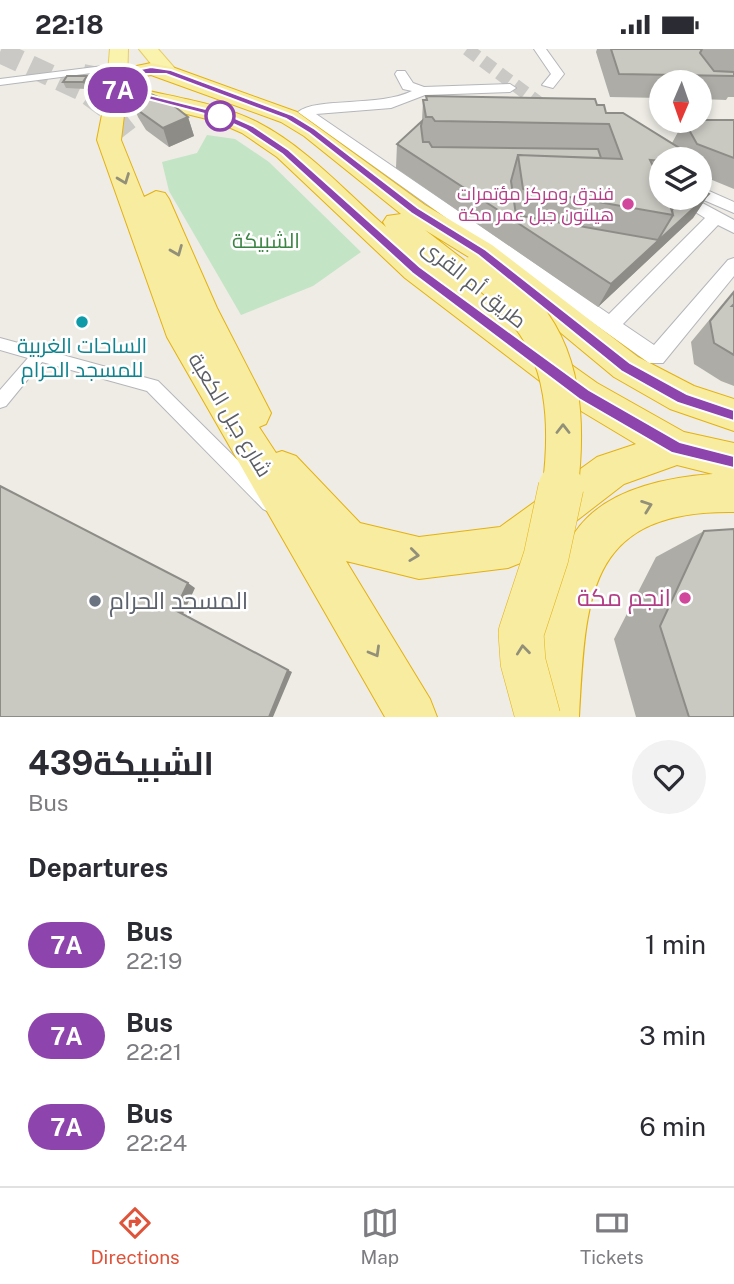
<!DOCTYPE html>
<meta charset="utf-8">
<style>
body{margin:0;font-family:"Public Sans",Cairo,sans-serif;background:#f2f2f3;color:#2b2b33;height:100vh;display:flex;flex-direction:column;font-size:26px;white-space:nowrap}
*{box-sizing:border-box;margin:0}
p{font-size:23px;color:#7c7c81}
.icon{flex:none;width:38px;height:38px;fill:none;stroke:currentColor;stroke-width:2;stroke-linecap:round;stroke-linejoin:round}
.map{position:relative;height:668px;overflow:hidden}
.drawer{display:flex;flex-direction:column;background:#fff;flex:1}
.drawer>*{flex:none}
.badge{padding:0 14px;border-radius:23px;font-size:24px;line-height:46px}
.needle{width:46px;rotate:182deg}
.tools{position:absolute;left:649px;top:21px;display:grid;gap:14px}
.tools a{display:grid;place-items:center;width:63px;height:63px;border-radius:50%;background:#fff;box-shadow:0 4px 10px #0003;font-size:35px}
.map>.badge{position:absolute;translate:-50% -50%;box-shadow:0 0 0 4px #fff}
h2{padding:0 28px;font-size:26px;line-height:63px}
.round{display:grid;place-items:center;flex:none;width:74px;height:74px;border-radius:37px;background:#f2f2f3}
.headline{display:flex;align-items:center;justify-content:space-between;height:119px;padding:0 28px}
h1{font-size:33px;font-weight:700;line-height:52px}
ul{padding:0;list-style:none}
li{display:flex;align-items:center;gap:21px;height:91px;padding:0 28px}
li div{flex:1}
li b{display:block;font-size:26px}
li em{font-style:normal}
li .badge{min-width:77px;font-weight:700;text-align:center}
.status{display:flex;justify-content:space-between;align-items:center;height:49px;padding:0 35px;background:#fff;direction:ltr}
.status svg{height:19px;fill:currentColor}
.menu{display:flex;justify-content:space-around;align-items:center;height:98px;border-top:2px solid #e1e1e2;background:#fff;font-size:19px;color:#7c7c81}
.menu a{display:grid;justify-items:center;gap:4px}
.menu .active{color:#de533a}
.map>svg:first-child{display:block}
.green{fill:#c3e4c5}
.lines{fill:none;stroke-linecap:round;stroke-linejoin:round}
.minor-tunnel{stroke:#cac9c5;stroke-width:13;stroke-dasharray:13 7;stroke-linecap:butt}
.trunk-tunnel{stroke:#cac9c5;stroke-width:22;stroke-dasharray:22 11;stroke-linecap:butt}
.pedestrian-casing{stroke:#b5b6bb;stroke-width:2}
.minor-casing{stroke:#b5b6bb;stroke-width:2}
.primary-casing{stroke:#e8cd63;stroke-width:2}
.trunk-casing{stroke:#e4b10e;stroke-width:2}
.pedestrian{fill:#fff;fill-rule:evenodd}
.minor{fill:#fff;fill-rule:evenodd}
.primary{fill:#faf3ae;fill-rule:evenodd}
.trunk{fill:#f8eca0;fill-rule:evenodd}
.trunk-bridge-far2-casing{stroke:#e4b10e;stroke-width:30;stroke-linecap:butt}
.trunk-bridge-far1-casing{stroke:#e4b10e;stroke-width:37;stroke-linecap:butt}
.trunk-bridge-casing{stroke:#e4b10e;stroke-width:46;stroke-linecap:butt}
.trunk-bridge-far2{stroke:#f8eca0;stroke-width:28}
.trunk-bridge-far1{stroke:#f8eca0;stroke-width:35}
.trunk-bridge{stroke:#f8eca0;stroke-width:45}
.wall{fill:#adaca6}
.shaded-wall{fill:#8d8c87}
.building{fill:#c9c8c1;stroke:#8d8c87;stroke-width:2}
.oneway{stroke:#939079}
.line{fill:#8e44ad;stroke:#fff;stroke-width:2}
.stop-dot{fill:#fff;stroke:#8e44ad;stroke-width:3.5}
.hotel-dot{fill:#d1479c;stroke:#fff;stroke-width:2.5}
.culture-dot{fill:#0f9aa8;stroke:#fff;stroke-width:2.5}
.worship-dot{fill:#6b7280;stroke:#fff;stroke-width:2.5}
.labels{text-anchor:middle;stroke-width:5;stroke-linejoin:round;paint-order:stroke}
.far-hotel-label{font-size:18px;fill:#b23c85;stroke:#fff;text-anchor:end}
.park-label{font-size:21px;fill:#3b8444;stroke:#fff}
.street-label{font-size:21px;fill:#5c5f64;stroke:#fff}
.culture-label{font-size:21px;fill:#0d838f;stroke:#fff}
.near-hotel-label{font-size:24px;fill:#b23c85;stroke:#fff;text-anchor:end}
.near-worship-label{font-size:24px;fill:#5b616d;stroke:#fff;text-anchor:start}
</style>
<div class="status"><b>22:18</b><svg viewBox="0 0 49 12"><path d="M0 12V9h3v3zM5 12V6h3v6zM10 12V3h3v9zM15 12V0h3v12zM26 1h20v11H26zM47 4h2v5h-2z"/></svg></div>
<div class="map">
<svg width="734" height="668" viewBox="0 0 734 668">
<rect width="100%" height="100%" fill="#eeece5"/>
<!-- green -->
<path class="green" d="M207,86L235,90L269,113L361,203L313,237L241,266L169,142L162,113L197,104Z"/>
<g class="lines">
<!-- minor-tunnel -->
<path class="minor-tunnel" d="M467,0L555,66"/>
<!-- trunk-tunnel -->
<path class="trunk-tunnel" d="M0,3L84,42L106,58L133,93
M83,26L144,38"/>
<!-- pedestrian casing -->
<g class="pedestrian-casing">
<path id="pedestrian" d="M119,15L124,18L122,20L0,36V30Z
M0,289L158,332L275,448L278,454L275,460L269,463L263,460L147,342L42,313L6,357L0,359V341L28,309L0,301Z"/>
</g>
<!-- minor casing -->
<g class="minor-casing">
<path id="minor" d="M534,0H546L564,25L553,39L542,36L551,25Z
M397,22H405L413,34L424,38L510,35L516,39L510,43L425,46L391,59L316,65L609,265L705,169L673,149H693L734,171V184L718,176L623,275L654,296L728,211L734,209V227L663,314H649L298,63C316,48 380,58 412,42L403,40L395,25Z
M700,138L734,153V164L699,149Z"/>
</g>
<!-- primary casing -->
<g class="primary-casing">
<path id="primary" d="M110,0H128L127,35L124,39H110L107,35Z
M139,0H158L178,23L175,27H161Z"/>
</g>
<!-- trunk casing -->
<g class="trunk-casing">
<path id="trunk" d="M151,14L175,19L297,63L425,156L492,196L638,308L694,337L734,350V382L670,360L614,328L472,210L425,181L500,239L505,247L500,255L490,258L597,334L684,383L734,394V463C586,461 586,548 579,668H529C535,610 544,511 587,469C618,438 671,428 713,425L677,416L624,435L523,513L508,519L419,530L346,512L430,650L437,668H385L167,288L97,91L109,30L127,19ZM151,26L281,73L304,87L401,165L387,167L383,173L386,178C346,143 306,98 257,73C218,53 170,48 128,37L140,28ZM126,50L215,72L242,84L277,108L405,229L571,356L636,395L597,408L500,478L419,488L360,474L296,407L282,402L276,404L259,378L266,375L271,364L217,259L169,150L165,144L156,142L144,148L121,91Z"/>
</g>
<!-- pedestrian -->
<use href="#pedestrian" class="pedestrian"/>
<!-- minor -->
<use href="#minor" class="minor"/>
<!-- primary -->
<use href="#primary" class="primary"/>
<!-- trunk -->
<use href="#trunk" class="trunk"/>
<!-- trunk-bridge-far2 casing -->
<g class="trunk-bridge-far2-casing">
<path id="trunk-bridge-far2" d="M476,220L521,259"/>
</g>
<!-- trunk-bridge-far1 casing -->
<g class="trunk-bridge-far1-casing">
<path id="trunk-bridge-far1" d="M519,257C566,305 568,377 560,440"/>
</g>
<!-- trunk-bridge casing -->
<g class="trunk-bridge-casing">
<path id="trunk-bridge" d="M538,668L523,613L521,584L546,508L561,438"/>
</g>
<!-- trunk-bridge-far2 -->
<use href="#trunk-bridge-far2" class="trunk-bridge-far2"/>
<!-- trunk-bridge-far1 -->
<use href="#trunk-bridge-far1" class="trunk-bridge-far1"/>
<!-- trunk-bridge -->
<use href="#trunk-bridge" class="trunk-bridge"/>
</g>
<!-- wall -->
<path class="wall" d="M597,0H734V48H728L726,51L700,50V33H662V49L610,48L596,3Z
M87,27L90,34L86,40L66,39L63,33Z
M426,47L597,56L606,64L672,94L684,72L734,71V140L700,126V110H662V149H700L709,145L693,169L598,258L396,119L397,95L422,72L423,51H426Z
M131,50L188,68L194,87L169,98L146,81L138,68Z
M734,241V337L721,332L694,315L691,293Z
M704,482L734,668H636L614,590L656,508Z"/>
<!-- shaded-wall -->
<path class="shaded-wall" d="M87,27L90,34L86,40L83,33Z
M188,68L194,87L169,98L163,79Z
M709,145L693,169L598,258L611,235Z
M188,534L195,539L183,565L292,623L273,668H269L175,561Z"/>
<!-- building -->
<path class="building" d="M611,0H702L700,4L714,22L734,23V27L619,25Z
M67,27H87L83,33H63Z
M148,44L168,52L188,68L163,79L139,62L131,50Z
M426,47L595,50L597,56H604L606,64H623L689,105L679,110H662V112L650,111L657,125L662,124V149H668L673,166L523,140L518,106L622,110L609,75L435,72L432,68H426L423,51H427Z
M700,71H734V109L697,95L684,72Z
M422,72L421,77L423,93H429L432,98L598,100L601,109L518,106L511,132L516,166L658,191L673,166L672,161L679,149H700V139L709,145L611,235L397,95Z
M734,243V255L732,257H734V306L714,294L710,272Z
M0,437L188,534L175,561L288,621L269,668H0Z
M734,480V668H689L660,577L704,482Z"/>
<!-- one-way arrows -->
<defs><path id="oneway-chevron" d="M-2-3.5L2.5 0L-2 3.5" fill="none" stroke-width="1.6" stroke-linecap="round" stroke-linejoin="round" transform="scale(1.75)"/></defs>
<g class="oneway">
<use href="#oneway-chevron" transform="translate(124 130) rotate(69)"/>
<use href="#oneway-chevron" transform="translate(177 202) rotate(68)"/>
<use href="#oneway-chevron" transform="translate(563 380) rotate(-90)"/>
<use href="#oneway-chevron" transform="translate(647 457) rotate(-20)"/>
<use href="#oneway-chevron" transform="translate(414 506) rotate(7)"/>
<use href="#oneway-chevron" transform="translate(523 601) rotate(-96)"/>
<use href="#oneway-chevron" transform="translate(375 603) rotate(60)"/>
</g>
<!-- line -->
<path class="line" d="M151,18L171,21L292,66L315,80L418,159L486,201L630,314L687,345L734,361V372L678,354L621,322L478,206L411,164L309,84L286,70L166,25H136L121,36V39L226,65L253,77L289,101L420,218L589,341L680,393L734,407V419L672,404L579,350L412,224L282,105L246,81L220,69L113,41L114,34L131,22Z"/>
<!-- markers -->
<circle class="stop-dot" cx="220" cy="67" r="14"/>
<g class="hotel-dot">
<circle cx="628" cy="155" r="7"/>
<circle cx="685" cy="549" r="7"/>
</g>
<circle class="culture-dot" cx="82" cy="273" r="7"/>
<circle class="worship-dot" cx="95" cy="552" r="7"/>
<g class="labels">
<!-- far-hotel labels -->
<g class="far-hotel-label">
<text x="614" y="151">فندق ومركز مؤتمرات<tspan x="614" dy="21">هيلتون جبل عمر مكة</tspan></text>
</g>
<!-- park labels -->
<g class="park-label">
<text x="266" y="199">الشبيكة</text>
</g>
<!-- street labels -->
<g class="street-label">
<text transform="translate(474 235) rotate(39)" y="7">طريق أم القرى</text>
<text transform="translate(230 366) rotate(59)" y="7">شارع جبل الكعبة</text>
</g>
<!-- culture labels -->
<g class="culture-label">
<text x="82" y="304">الساحات الغربية<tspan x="82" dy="24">للمسجد الحرام</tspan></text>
</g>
<!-- near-hotel labels -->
<g class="near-hotel-label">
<text x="671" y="557">انجم مكة</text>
</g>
<!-- near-worship labels -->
<g class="near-worship-label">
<text x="109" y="560">المسجد الحرام</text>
</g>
</g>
</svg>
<div class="tools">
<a><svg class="needle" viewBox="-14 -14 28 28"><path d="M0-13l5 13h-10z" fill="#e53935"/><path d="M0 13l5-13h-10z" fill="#7c7c81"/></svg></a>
<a><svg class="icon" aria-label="layers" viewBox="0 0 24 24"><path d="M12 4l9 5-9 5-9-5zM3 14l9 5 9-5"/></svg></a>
</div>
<b class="badge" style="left:118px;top:41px;background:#8e44ad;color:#fff">7A</b>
</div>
<section class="drawer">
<div class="headline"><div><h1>الشبيكة439</h1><p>Bus</p></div><a class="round"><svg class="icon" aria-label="heart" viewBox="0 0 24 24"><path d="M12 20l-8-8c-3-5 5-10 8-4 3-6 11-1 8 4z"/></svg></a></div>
<h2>Departures</h2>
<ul>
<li><span class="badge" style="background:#8e44ad;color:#fff">7A</span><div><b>Bus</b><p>22:19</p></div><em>1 min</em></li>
<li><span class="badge" style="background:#8e44ad;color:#fff">7A</span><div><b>Bus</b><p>22:21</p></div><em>3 min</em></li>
<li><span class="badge" style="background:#8e44ad;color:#fff">7A</span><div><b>Bus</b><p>22:24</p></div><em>6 min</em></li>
</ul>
</section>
<nav class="menu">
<a class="active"><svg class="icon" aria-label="directions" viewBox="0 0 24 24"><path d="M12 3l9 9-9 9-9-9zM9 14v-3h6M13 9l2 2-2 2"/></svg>Directions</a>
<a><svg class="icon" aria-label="map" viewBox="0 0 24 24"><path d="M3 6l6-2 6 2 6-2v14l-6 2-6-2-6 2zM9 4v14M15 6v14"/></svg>Map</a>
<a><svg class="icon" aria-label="tickets" viewBox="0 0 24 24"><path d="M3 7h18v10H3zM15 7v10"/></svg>Tickets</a>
</nav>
